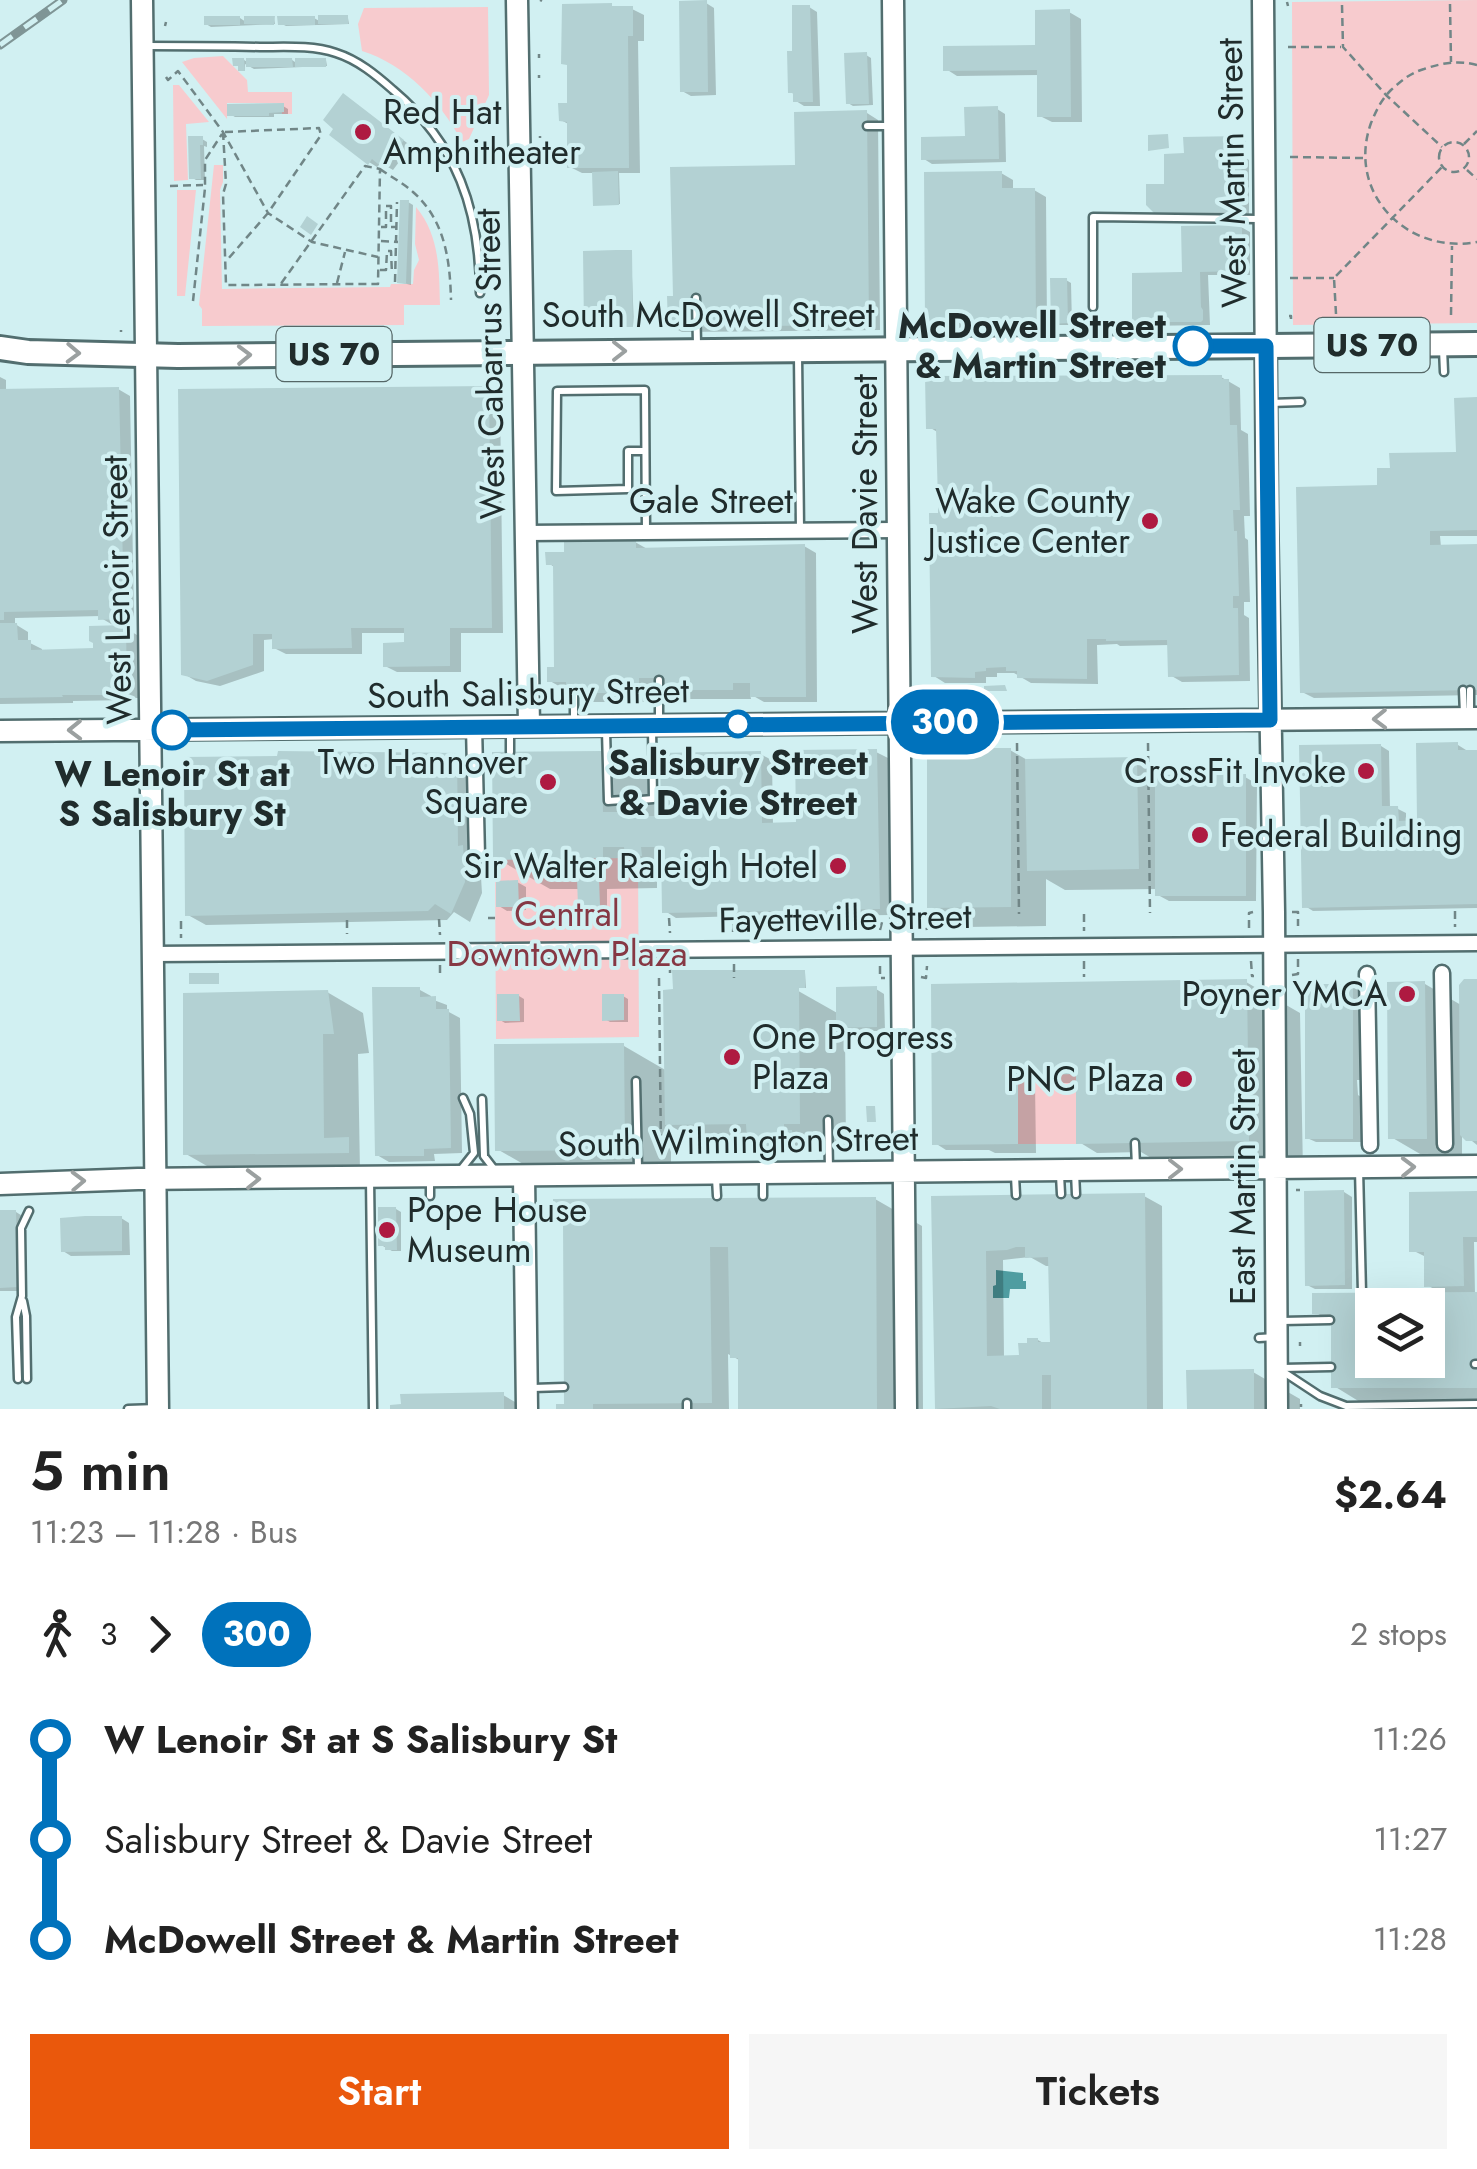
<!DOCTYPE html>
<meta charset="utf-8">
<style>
body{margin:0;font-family:Jost,sans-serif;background:#f6f6f6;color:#222;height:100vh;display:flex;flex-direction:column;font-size:38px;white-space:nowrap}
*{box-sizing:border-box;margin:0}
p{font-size:32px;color:#767676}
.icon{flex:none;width:55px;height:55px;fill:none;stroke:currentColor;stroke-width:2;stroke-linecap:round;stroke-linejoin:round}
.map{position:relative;height:1409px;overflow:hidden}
.details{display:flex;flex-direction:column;background:#fff;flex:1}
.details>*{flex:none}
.badge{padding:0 20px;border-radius:32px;font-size:35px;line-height:65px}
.tools{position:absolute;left:1355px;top:1288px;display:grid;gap:20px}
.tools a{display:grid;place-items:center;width:90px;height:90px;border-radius:0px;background:#fff;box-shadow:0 10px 40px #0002;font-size:50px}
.map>.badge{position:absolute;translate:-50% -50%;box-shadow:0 0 0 5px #fff}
.legs{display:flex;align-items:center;gap:15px;height:110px;padding:0 30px;font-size:32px}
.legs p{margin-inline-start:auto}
.summary{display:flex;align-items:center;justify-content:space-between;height:170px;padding:0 30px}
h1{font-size:55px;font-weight:600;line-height:75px}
.primary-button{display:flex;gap:20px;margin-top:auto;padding:20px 30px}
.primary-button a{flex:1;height:115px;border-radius:0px;background:#ea580c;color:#fff;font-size:40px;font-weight:600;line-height:115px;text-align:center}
.primary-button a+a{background:#f6f6f6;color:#222}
ul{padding:0 30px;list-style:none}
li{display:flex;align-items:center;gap:35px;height:100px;font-size:38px}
li i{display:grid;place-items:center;width:15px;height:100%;margin:0 12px;background:currentColor}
li i::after{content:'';width:25px;height:25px;margin:-12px;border:8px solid;border-radius:50%;background:#fff}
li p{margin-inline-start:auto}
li:first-child i{background:linear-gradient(#0000 50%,currentColor 0)}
li:last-child i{background:linear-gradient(currentColor 50%,#0000 0)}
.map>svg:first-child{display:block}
.green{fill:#f7cbce}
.water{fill:#4f9da1}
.shadow{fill:#0003;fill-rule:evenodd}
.building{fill:#b3d1d3;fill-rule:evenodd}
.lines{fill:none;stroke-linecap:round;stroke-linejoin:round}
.lane-casing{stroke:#526e6f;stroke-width:11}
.street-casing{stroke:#526e6f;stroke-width:19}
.secondary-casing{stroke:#526e6f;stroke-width:25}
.primary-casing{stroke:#526e6f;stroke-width:28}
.path{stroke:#718687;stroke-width:2.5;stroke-dasharray:8 5;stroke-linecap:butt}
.lane{stroke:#fff;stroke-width:6}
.street{stroke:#fff;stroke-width:14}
.secondary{stroke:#fff;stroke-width:20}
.primary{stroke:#fff;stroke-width:22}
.rail-casing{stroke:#7f9596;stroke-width:9}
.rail{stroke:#d1f0f2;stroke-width:5;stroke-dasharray:15;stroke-linecap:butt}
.oneway{stroke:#9ba0a0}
.line-1-casing{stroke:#fff;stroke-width:22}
.line-1{stroke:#0072bc;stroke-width:15}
.poi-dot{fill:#ae1a41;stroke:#d1f0f2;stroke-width:4}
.stop-1-dot{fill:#fff;stroke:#0072bc;stroke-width:5}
.labels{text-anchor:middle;stroke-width:8;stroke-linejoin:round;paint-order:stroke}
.shield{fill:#d1f0f2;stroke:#556767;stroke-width:2.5}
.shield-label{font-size:32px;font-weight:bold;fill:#202c2c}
.poi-label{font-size:35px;fill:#202c2c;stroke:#d1f0f2;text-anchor:end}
.street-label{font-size:35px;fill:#202c2c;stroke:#d1f0f2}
.stop-label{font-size:35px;font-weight:bold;fill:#202c2c;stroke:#d1f0f2}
.park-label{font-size:35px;fill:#863844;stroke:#d1f0f2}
</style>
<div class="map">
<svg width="1477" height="1409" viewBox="0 0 1477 1409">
<rect width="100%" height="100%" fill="#d1f0f2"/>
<!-- green -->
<path class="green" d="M1477,0V323L1293,325L1292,2Z
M488,7L489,95L469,139L462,142C442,103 405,64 362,51L358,24L364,8Z
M223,56L247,80L248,92H292V114H282L281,103H227V119L182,62L194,58Z
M173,85H179L209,122L186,124L188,180L174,181Z
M214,165H223V182L220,190L222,289L390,287L391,284H413L414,270L419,260L415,244L416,207C440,236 439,270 440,305H404V325L202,326V309L199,305Z
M177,190H196L185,296H177Z
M638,858L639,1037L496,1039L495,866L501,865V859Z
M1076,1074V1144H1018V1075Z"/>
<!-- water -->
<path class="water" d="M996,1270L1023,1273V1281H1026V1289H1010L1009,1298H993V1286L996,1285Z"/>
<!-- shadow -->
<path class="shadow" d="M706,3L714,8L716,95L691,96L682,91Z
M809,7L817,12L820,106H804L796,101V95L790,92L795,54Z
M632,9L644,15V41H638L640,173H619L620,204L597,205L595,173H582L570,167V125L561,120Z
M1069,12L1081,19L1082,122H1052L1040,116V75L957,76L946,69L1038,48Z
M240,18L246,22L274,18L275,24L211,27L206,24Z
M314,18L321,22L348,18L349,24L286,26L280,23Z
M866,55L871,58L873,105L853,106L848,103Z
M244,60L249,63L292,60L298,64L326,60L327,66L254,69L245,64V71H242Z
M352,101L411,146L393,170L381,163L377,167L369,162Z
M283,106L288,109V114H274V117H235L230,114Z
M997,109L1005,114L1006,162L932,164L924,159L967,138Z
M867,113L878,120L880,330L682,332L670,326L675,299L798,167Z
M191,139H202L207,142V147L204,146L205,180H196L191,177Z
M1241,139L1246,141V158L1249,160V215L1165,216L1156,211L1167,187L1186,156Z
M1001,173L1013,180V191L1034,190L1046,197L1047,327L939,328L928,322Z
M408,202L413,205L411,285L399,282Z
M1241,227L1250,232V275H1208L1210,325L1143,326L1135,321L1184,274Z
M631,252L634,326L589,327Z
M1066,280L1071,283L1072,325H1058L1053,322Z
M0,377L6,380V392L118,389L130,396L134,617H130V625H120L137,635L138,698H131V700L73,701V703L0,704ZM101,616V618L118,628L96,651L42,652V649L28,642V632L15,624V618Z
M1221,377L1240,388L1241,430L1248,434L1250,516H1244L1245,538L1248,540L1250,602H1244V615L1249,618L1250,681L1182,682L1170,675V645L1120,646L1117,644L1097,645L1098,684L1031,683L1014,673H997V677H986V683H945L934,676L941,516L939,433L929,427Z
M489,389L500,395L503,633H461V672H397L385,666L407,645V633H362V654H286L274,648V639L264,640V671L220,686L196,681L184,674Z
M1477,400V536H1440L1441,547L1477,546V695L1314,698L1302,692L1379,488L1458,454Z
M635,542L649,550L804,546L816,553L817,702H764L750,694L751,699H686L668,687H656V702H587L550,681L556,669V568L548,563Z
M1458,745L1466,750V752H1477V908L1313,911L1305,906L1381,746L1389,751L1390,809H1398L1406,813V823H1420Z
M1010,750L1029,761L1136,760L1166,777H1245L1257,784L1256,901H1169L1158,895V889L1065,890L1046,879V926L966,927L930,906Z
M876,752L888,758L890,915L811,916L808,914L676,918L665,911L664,877H657V888L607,889V909L588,910L580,905V889H550L496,858L602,753L656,784V819H663L760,754L772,760L773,825L798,824ZM774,908H810V913L774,914Z
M456,756L474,766L482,893L470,922L454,912L447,920L206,925L188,915Z
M517,882L526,887V910L507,911L499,906Z
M805,972L806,988H793L839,1014L876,989L884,994L885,1031H845L846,1150L714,1151L671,1126V1175L544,1176L497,1149L624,1046L667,1071Z
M1246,982L1300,1013L1303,1171L1177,1173L1141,1152L1097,1153L1079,1142L1078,1083H1035L1036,1153H995L989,1150H946L935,1143L933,986Z
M1477,982V1145L1462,1133V1158H1427L1391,1137L1425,984L1461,1005Z
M1352,987L1364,993V1080H1357L1358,1095L1361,1097V1142H1316L1307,1138Z
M420,990L431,996V999L447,1005V1011L460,1018L462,1153L434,1154L435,1161L389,1162L377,1155Z
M327,992L363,1013L369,1053L358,1054L360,1172L221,1174L186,1154Z
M519,996L524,999V1022L505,1023L500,1020Z
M623,996L628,999V1022H610L605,1019Z
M1344,1192L1352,1197V1289H1315L1307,1285Z
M1477,1193V1242H1474L1475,1294H1477V1401L1360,1402L1334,1386L1333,1323L1315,1312L1443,1294L1427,1285L1426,1257L1412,1250ZM1372,1305H1428V1360H1372Z
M1144,1196L1162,1206L1163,1409H937L934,1199ZM1030,1257L1046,1266H1051L1053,1344H1045L1038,1340L1021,1358H1004L1003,1260Z
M875,1199L922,1226L923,1409H741V1361L728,1354L729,1409H559L567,1406L566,1226L556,1220Z
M396,1209L401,1212V1251H392L381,1245Z
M0,1212H16L24,1217L26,1291H0Z
M121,1218L129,1223L130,1255L71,1256L63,1251Z
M1253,1372L1300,1399V1409H1189Z
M503,1395L515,1402V1409H392Z"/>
<!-- building -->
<path class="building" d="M707,0L708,92H680L679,1Z
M612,3V6H633V36H628L629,168H567V122L559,121L558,103H567V65L561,64L562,4Z
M792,5H810L813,102H793V93H788L787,51H792Z
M1070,9L1071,117H1037V70L943,71V46L1035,45V10Z
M318,15H348V24H318Z
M204,16H240V25H204Z
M244,16H275L274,25L244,24Z
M277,16H315V25H278Z
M867,52L869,104H846L844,53Z
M232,58H244L245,71H238V66H233Z
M246,58H292L293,67H246Z
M295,58H326V67H295Z
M343,93L404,140L383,168L372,159L368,165L329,135L333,129L323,120Z
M284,103V112L269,113V116H227V104Z
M998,106L999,159L921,160V137L965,136L964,107Z
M867,110L869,325L668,327L667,296H673L670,167L795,165L794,112Z
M1168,134L1169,148L1148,151V135Z
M188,136H203V145H200L201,179H189Z
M1241,136L1242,212L1154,213L1146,205V184H1164V154L1184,153L1183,137Z
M618,171L619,205L593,206L592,172Z
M1002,171V188H1035L1036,322L925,323L924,172Z
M400,200H409L406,284L397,283Z
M307,216L318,224L311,235L300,227Z
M1242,225V271L1200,272L1201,307L1203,310V320L1201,322H1132V273L1182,272L1181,226Z
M616,250H632L633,327H584L583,251Z
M1050,278H1067L1068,323L1051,324Z
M1222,375V379H1229L1230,425H1237L1240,510H1233L1234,531H1237L1239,596H1233V608H1238L1239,675L1168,677L1167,640L1106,641V639H1087V679L1017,678V671H1006V667L986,668V671L975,672V678L931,677L929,513H938V502L936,429H926L925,376Z
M489,386L492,628H450V666L383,667V643L404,642V628H351L352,648L272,649V634H253V665L207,681L181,675L178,389Z
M119,387L124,611H119V619L98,620V610L4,612V620H0V389Z
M1477,397V530L1430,531V545L1477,544V690L1300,693L1296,487L1377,485V468H1390L1389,453L1456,452L1454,398Z
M636,539V548L805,544L806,697H750V683H733V690H665V678H639V693H566V682H547V667H554L553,565H546L545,552H564V540Z
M0,623H17L18,640H31V650L93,648V643L89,641V626L126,625L127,692H120V695H62L63,697L0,698Z
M1005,685L1007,691H984V686Z
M1458,742V750H1477V904L1302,908L1299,745L1381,744L1382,806H1398L1399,821L1417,820L1416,743Z
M927,748H1011V907L927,908Z
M877,749L880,909L662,913L661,847H641L642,856L625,857L624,847H603V858L493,860L492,752L602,751L603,812H648V816H661L660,753L761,751L762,823L796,822L795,750Z
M278,751L457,753L458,846L463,845L465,882L451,914L435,904L428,911L185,916L184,757L277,756Z
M1137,757L1139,869L1027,871L1025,759Z
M1246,774V896H1155V775Z
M577,879H599L600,906H578Z
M518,880L519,907H496V881Z
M672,970H805V988H799L800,1124H784V1130H792L793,1146L753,1147V1143L747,1140L746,1124L665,1125L663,990L673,989Z
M189,973H219V984H189Z
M1247,979L1249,1141L1076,1144V1074L1018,1075V1144L932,1145L931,984Z
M1464,979H1477V1141H1466L1460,1135L1459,985Z
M1425,981L1427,1139H1388L1387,982Z
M1305,984H1353V1139H1305Z
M877,986V1027L836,1028V987Z
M372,987H420V997L436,996V1009H449L451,1148L424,1149V1156H375Z
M328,990L334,1034H323L324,1138L349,1137V1153L183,1155V993Z
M497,994H519L520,1021H497Z
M602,994H624V1020L602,1021Z
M624,1043L625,1150L495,1151L494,1044Z
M866,1106H875L876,1122H867Z
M1344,1190L1345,1285L1305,1286L1304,1191Z
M1477,1191V1237H1463L1464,1286L1424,1287V1252H1409V1192Z
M1145,1193L1147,1409H1051V1375H1042V1409H1000L991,1406L935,1409L931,1196ZM1016,1247H1025V1258L1048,1257L1050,1342H1038V1338H1027V1343H1018L1019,1355L987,1356L986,1251L1007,1250Z
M876,1197L877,1409H738V1358H730L728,1247H710L712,1403L593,1404V1409H556V1404H564L563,1222H553V1199Z
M378,1207H396L397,1250H385V1246H378Z
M0,1210H16L18,1287L0,1288Z
M85,1216H122V1251L61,1252L60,1218Z
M1477,1292V1388H1331V1314H1312V1293ZM1372,1305H1428V1360H1372Z
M1254,1369V1409H1187L1186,1370Z
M504,1392V1409H390V1405L401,1404L400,1394Z"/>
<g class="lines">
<!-- lane casing -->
<g class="lane-casing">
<path id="lane" d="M146,46C184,46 222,46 260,47C285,47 312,45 336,53C358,60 376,75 393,90C457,144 480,210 480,293
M867,126H893
M696,298L697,344
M1093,307V217L1259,219
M1443,349L1444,372
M798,356L800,529
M1268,403L1301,402
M645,451H628V489L556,491L557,391L645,390L646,531
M659,680V719
M1463,690L1464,714
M1470,690V714
M574,724V693
M606,731L608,801L622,800
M510,752V728
M641,800L653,799L652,727
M636,1081L638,1168
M482,1099L484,1156L494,1169
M828,1120L829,1168
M1135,1143L1136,1166
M1359,1169L1362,1293
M459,1172L474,1153L470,1114L463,1098
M1075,1172L1076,1194
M763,1175V1196
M1060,1175L1061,1194
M1015,1176L1016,1195
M430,1178V1196
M716,1178L717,1196
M370,1179L373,1409
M23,1301L26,1316L27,1379
M1282,1321L1330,1320
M1259,1338L1275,1337
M1475,1364H1477
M1282,1368L1331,1367
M1282,1371L1320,1396L1346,1406L1477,1404
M18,1379L16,1317L22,1296L21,1228L29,1211
M533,1388L564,1387
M128,1409L157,1408
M687,1409V1403"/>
</g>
<!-- street casing -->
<g class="street-casing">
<path id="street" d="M526,533L897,530
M474,726L477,857
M153,954L1477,943
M1442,973L1445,1144
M1367,974L1370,1145"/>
</g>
<!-- secondary casing -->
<g class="secondary-casing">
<path id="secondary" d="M142,0L158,1409
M517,0L529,726
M893,0L906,1409
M1263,0L1267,512L1274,912L1277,1409
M0,731L1477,718
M524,1176L527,1409
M0,1184L138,1179L1477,1166"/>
</g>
<!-- primary casing -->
<g class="primary-casing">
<path id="primary" d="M0,348L28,352L178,356L1477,344"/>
</g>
<!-- path -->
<path class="path" d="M540,0L542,1
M1287,2L1288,6
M1450,4L1451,62
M1342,5L1343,47L1386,95L1442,147
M165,26L166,22
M1288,47H1341
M539,58V54
M1477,65C1458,60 1442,63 1424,69C1410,73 1401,81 1391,90C1381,100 1376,111 1371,123C1346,193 1407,255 1477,242
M166,77L168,80L178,71L223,132L268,213L312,242L378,257
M539,78V75
M223,132L226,184L223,194L226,285C276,285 327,284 378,284L380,169L365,166L280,285
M225,132L319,128L321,135L268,213L228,259
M540,138V136
M1439 157a15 15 0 1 1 30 0a15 15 0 1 1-30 0Z
M1464,144L1477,131
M540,152L541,153
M1290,157L1363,158
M380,169C391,177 403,183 413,192C445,220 450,260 451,300
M1467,170L1477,179
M170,186L203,185
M381,227H386V206H391V227H396
M381,241L398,242
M380,270H386L387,251H391L392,274
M1290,278H1334
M395,282L397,202
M337,283L345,252
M193,301L205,188V160L222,134
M1336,314L1334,278L1442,167
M1451,315L1452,246
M1289,316H1291V319
M121,332V330
M1017,743L1019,914
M1148,743L1150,913
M494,862H502
M1455,911V927
M1292,912H1298V926
M1084,914V931
M923,915L927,930
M488,918H495
M669,918L670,933
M439,919L440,935
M347,920V934
M181,921V938
M1249,928V913L1253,912
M880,930L882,922
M733,932L734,917
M1084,961V977
M1251,961L1252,976H1254
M734,964V978
M440,965V977
M670,965V978
M880,966V978H885
M1292,975L1298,974V958
M921,977L926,978L927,966
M659,978L661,1151
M848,1149H851
M756,1150L757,1147
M806,1150H809
M1296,1190H1300
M1300,1346V1342
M1301,1404V1407"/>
<!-- lane -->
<use href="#lane" class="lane"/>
<!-- street -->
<use href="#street" class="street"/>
<!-- secondary -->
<use href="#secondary" class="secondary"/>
<!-- primary -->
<use href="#primary" class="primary"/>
<!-- rail casing -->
<g class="rail-casing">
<path id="rail" d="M0,45L63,0"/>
</g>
<!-- rail -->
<use href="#rail" class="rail"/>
</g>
<!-- one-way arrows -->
<defs><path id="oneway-chevron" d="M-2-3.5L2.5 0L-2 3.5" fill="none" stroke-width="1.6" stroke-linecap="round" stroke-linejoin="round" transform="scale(2.5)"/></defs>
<g class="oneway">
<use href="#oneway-chevron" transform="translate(619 351)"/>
<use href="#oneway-chevron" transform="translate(73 353) rotate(2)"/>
<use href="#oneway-chevron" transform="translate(244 355) rotate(-1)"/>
<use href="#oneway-chevron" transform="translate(1380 719) rotate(179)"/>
<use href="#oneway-chevron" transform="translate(75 730) rotate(179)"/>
<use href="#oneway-chevron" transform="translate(1408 1167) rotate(-1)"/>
<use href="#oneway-chevron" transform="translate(1175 1169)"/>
<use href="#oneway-chevron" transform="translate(253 1179) rotate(-1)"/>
<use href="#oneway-chevron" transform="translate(78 1181) rotate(-2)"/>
</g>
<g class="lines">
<!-- line-1 casing -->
<g class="line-1-casing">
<path id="line-1" d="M172,730L1270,720L1266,346H1193"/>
</g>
<!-- line-1 -->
<use href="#line-1" class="line-1"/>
</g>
<!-- markers -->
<g class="poi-dot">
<circle cx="363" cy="132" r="10"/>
<circle cx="1150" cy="521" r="10"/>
<circle cx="1366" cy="771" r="10"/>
<circle cx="548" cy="782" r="10"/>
<circle cx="1200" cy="835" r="10"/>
<circle cx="838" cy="866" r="10"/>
<circle cx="1407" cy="994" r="10"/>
<circle cx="732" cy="1057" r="10"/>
<circle cx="1184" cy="1079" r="10"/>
<circle cx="387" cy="1230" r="10"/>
</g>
<g class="stop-1-dot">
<circle cx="1193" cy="346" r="18"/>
<circle cx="738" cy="724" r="12"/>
<circle cx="172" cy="730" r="18"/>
</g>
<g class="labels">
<!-- shield labels -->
<g class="shield">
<rect x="1314.5" y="318" width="115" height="54" rx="8"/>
<rect x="276.5" y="327" width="115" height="54" rx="8"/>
</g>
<g class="shield-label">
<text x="1372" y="356">US 70</text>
<text x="334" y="365">US 70</text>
</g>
<!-- poi labels -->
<g class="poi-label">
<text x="383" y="124" text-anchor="start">Red Hat<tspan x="383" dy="40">Amphitheater</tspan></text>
<text x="1130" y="513">Wake County<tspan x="1130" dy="40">Justice Center</tspan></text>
<text x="528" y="774">Two Hannover<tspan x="528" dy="40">Square</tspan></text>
<text x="1346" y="783">CrossFit Invoke</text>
<text x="1220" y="847" text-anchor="start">Federal Building</text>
<text x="818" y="878">Sir Walter Raleigh Hotel</text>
<text x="1387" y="1006">Poyner YMCA</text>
<text x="752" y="1049" text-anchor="start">One Progress<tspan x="752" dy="40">Plaza</tspan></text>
<text x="1164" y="1091">PNC Plaza</text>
<text x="407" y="1222" text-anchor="start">Pope House<tspan x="407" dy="40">Museum</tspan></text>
</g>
<!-- street labels -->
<g class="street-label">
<text transform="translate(1232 173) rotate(-91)" y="12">West Martin Street</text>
<text x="708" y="327">South McDowell Street</text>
<text transform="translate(490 364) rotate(-91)" y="12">West Cabarrus Street</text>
<text x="711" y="513">Gale Street</text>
<text transform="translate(865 504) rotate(-90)" y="12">West Davie Street</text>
<text transform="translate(117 590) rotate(-91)" y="12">West Lenoir Street</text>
<text transform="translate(528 693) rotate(-1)" y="12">South Salisbury Street</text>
<text transform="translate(845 918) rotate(-1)" y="12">Fayetteville Street</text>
<text transform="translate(738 1141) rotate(-1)" y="12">South Wilmington Street</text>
<text transform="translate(1243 1177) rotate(-90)" y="12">East Martin Street</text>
</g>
<!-- stop labels -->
<g class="stop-label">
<text x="1166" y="338" text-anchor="end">McDowell Street<tspan x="1166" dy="40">&amp; Martin Street</tspan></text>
<text x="738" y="775">Salisbury Street<tspan x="738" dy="40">&amp; Davie Street</tspan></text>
<text x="172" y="786">W Lenoir St at<tspan x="172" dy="40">S Salisbury St</tspan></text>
</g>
<!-- park labels -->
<g class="park-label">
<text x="567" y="926">Central<tspan x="567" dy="40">Downtown Plaza</tspan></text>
</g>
</g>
</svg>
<div class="tools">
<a><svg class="icon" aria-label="layers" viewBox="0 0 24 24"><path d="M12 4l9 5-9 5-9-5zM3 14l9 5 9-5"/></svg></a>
</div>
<b class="badge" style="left:945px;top:722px;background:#0072bc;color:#fff">300</b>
</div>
<section class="details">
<div class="summary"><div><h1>5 min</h1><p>11:23 – 11:28 · Bus</p></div><b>$2.64</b></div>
<div class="legs"><svg class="icon" aria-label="walk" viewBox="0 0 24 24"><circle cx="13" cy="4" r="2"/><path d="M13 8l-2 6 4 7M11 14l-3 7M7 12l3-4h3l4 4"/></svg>3<svg class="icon" aria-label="forward" viewBox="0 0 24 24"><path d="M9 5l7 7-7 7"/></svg><b class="badge" style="background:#0072bc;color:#fff">300</b><p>2 stops</p></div>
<ul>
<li><i style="color:#0072bc"></i><b>W Lenoir St at S Salisbury St</b><p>11:26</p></li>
<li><i style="color:#0072bc"></i><span>Salisbury Street &amp; Davie Street</span><p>11:27</p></li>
<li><i style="color:#0072bc"></i><b>McDowell Street &amp; Martin Street</b><p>11:28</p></li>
</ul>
<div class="primary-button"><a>Start</a><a>Tickets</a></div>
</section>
